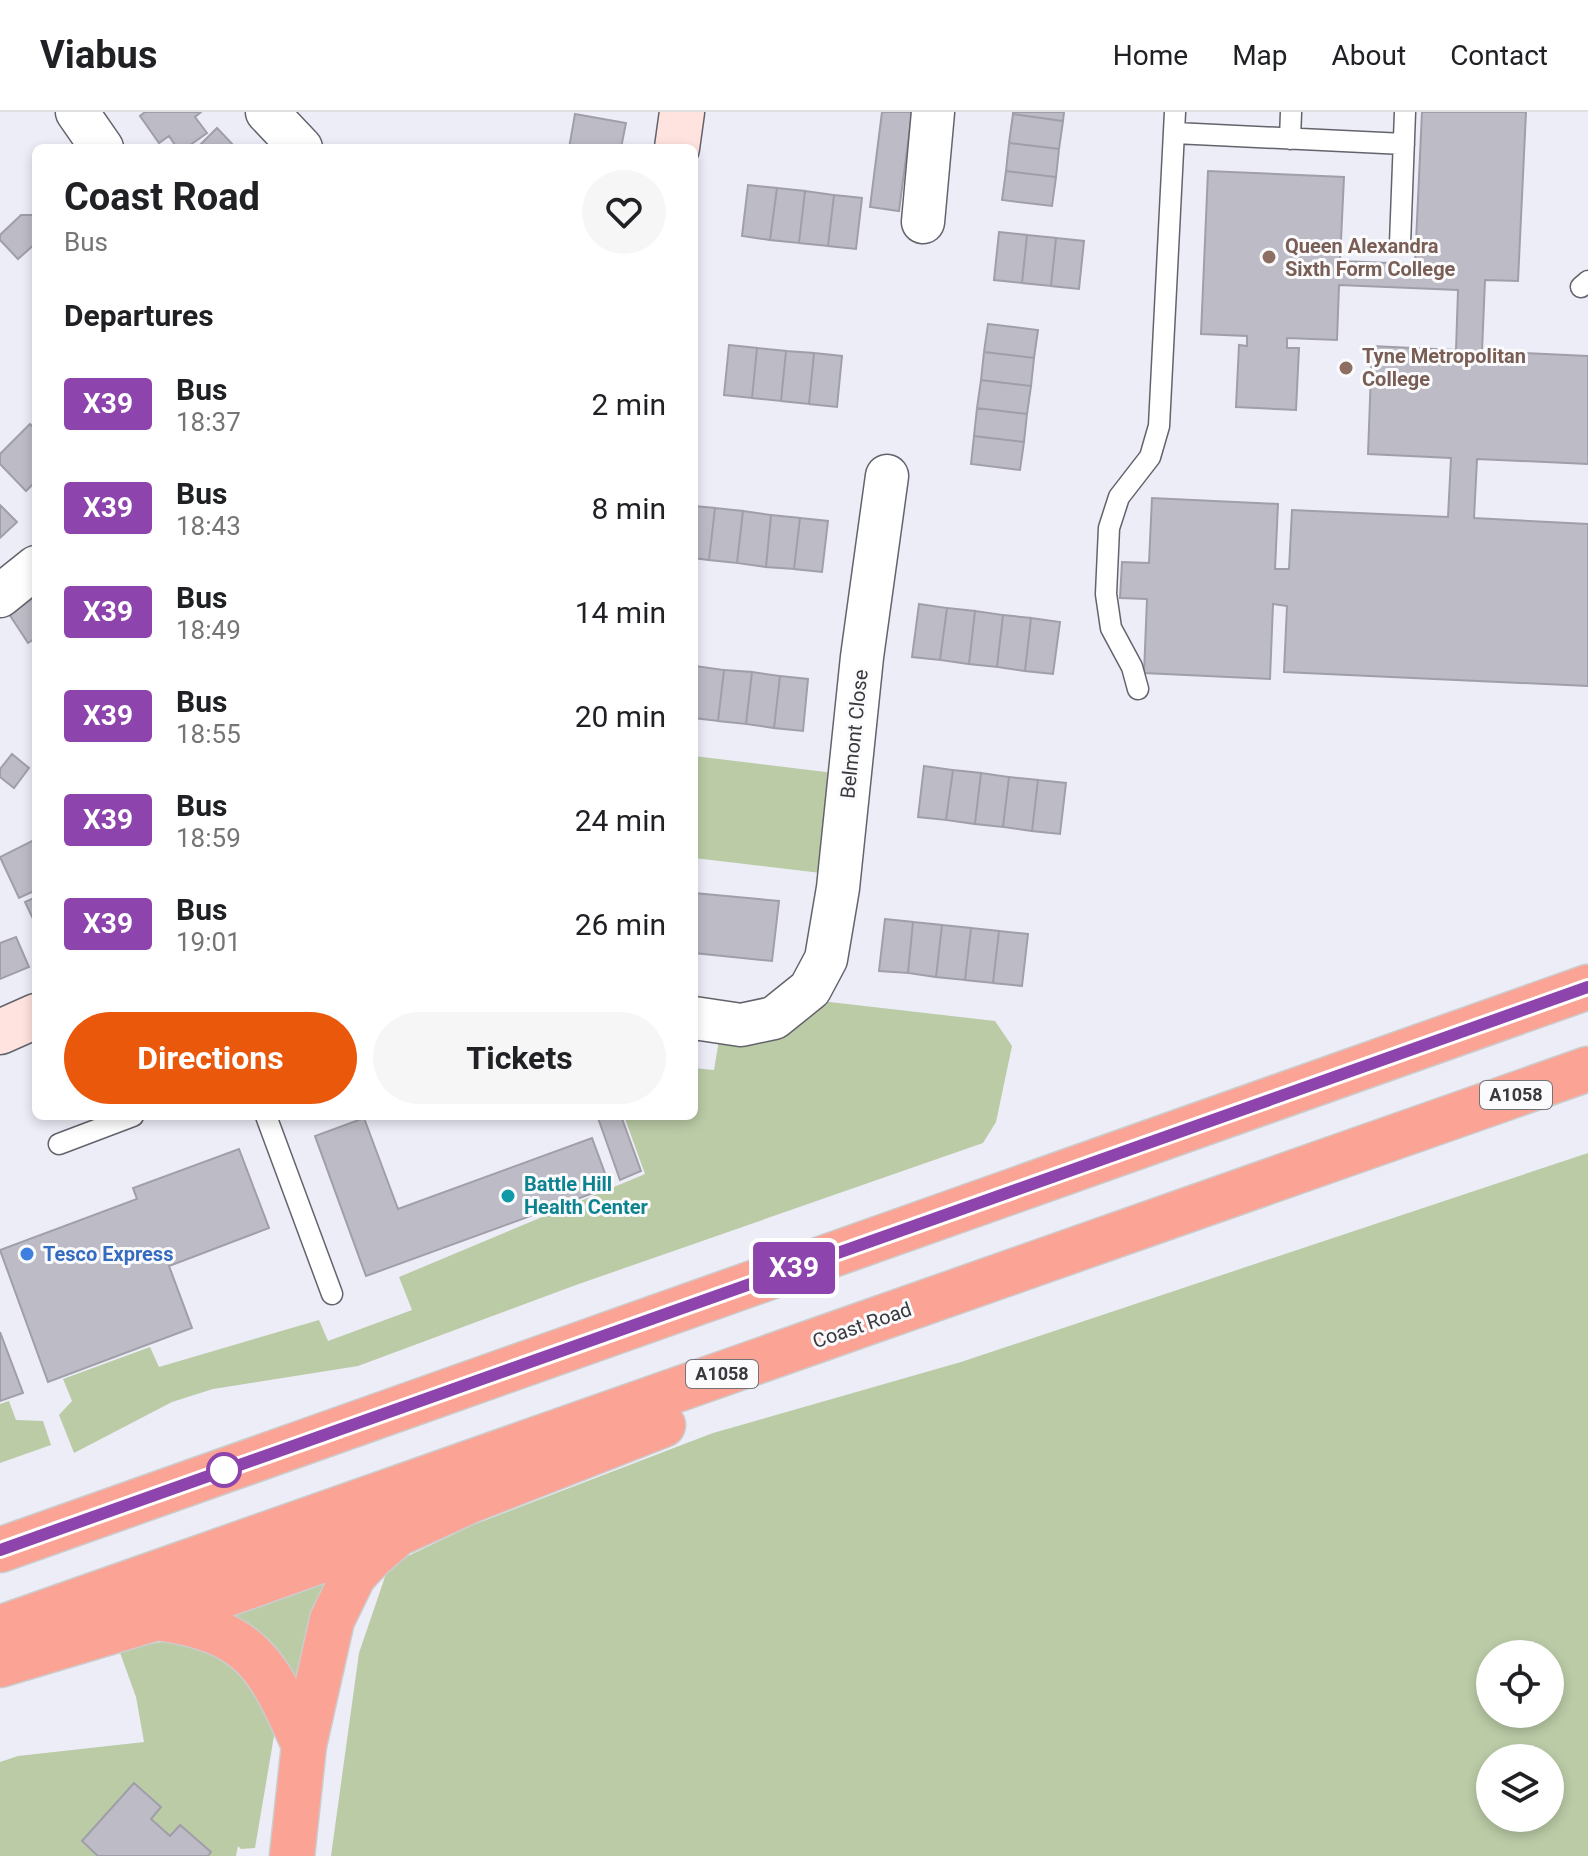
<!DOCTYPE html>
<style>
body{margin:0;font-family:Roboto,sans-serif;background:#f6f6f6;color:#202124;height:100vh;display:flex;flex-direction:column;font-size:30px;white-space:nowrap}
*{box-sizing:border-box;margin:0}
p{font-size:26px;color:#757577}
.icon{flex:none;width:44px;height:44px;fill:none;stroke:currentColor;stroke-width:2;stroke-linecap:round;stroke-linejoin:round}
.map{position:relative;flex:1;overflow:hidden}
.sheet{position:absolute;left:32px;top:32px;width:666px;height:976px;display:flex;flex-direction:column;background:#fff;border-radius:12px;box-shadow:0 4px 12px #0003}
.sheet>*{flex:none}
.badge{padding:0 16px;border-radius:6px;font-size:28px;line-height:52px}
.tools{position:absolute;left:1476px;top:1528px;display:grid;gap:16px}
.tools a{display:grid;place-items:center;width:88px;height:88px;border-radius:50%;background:#fff;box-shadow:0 4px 12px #0003;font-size:40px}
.map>.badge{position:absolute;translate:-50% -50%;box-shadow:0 0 0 4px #fff}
h2{padding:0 32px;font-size:30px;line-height:72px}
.round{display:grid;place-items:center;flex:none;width:84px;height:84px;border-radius:42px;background:#f6f6f6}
.head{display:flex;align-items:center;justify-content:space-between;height:136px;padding:0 32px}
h1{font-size:38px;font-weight:700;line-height:60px}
.action{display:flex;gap:16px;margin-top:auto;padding:16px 32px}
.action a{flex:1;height:92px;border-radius:48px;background:#ea580c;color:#fff;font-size:32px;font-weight:700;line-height:92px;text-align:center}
.action a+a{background:#f6f6f6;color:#202124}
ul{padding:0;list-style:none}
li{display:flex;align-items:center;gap:24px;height:104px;padding:0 32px}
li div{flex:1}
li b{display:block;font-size:30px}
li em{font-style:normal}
li .badge{min-width:88px;font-weight:700;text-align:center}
header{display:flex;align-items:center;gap:48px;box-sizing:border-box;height:112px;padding:0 40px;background:#fff;border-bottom:2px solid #e0e0e0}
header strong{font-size:38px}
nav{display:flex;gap:44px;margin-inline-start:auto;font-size:28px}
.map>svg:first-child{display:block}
.green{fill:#bbcba6;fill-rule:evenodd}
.building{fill:#bdbcc6;stroke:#a09fa9;stroke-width:2}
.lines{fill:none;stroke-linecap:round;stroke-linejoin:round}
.lane-casing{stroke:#63636c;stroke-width:23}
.street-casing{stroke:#63636c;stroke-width:45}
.secondary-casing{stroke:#63636c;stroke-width:47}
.highway-casing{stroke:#cccccd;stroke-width:47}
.lane{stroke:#fff;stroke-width:20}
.street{stroke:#fff;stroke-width:42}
.secondary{stroke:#fee3df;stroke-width:44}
.highway{stroke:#fba394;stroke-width:44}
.line-casing{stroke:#fff;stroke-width:18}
.line{stroke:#8e44ad;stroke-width:12}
.education-dot{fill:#8d6e63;stroke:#fbfbfe;stroke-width:3}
.culture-dot{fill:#0f9aa8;stroke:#fbfbfe;stroke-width:3}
.shop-dot{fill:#3f7fe0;stroke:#fbfbfe;stroke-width:3}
.stop-dot{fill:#fff;stroke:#8e44ad;stroke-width:4}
.labels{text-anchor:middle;stroke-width:6;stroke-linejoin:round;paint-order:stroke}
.shield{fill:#fbfbfe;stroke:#747478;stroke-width:2}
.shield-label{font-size:18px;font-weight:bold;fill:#3a3a3e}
.education-label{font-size:20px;font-weight:bold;fill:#785e54;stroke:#fbfbfe;text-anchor:start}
.street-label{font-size:20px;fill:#3a3a3e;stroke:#fbfbfe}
.culture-label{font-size:20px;font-weight:bold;fill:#0d838f;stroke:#fbfbfe;text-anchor:start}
.shop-label{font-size:20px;font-weight:bold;fill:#366cbe;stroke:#fbfbfe;text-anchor:start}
</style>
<header>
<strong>Viabus</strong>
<nav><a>Home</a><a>Map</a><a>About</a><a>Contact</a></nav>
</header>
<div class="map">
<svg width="1588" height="1744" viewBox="0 0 1588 1744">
<rect width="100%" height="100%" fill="#ededf8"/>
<!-- green -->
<path class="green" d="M694,644L834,661L821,761L694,746Z
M821,889L995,909L1012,934L996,1010L983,1031L576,1173L358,1254L213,1277L172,1290L74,1341L59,1303L72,1289L63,1267L150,1235L159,1255L319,1208L328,1229L412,1198L399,1165L645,1062L624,1004H694V956L714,958L719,928Z
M1588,1041V1744H331L359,1541L389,1453L473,1413L713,1321L961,1250ZM1490,1542H1550V1602H1490ZM1490,1646H1550V1706H1490Z
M9,1289L16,1308L43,1309L51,1333L0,1351V1292Z
M323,1465L332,1469L297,1576C282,1540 268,1527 237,1506V1499Z
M177,1527L238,1554L276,1612L255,1736L241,1737L238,1734L236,1744H0V1650L18,1644L144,1630L136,1585L119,1538Z"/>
<!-- building -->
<path class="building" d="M145,0H201L195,5L207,21L186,36H177L169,24L159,31L140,4Z
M882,0H912L899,99L870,95Z
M1013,0H1064L1063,9L1013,2Z
M1422,0H1526L1518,169L1485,168L1482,239L1588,244V352L1477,347L1474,406L1588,412V574L1284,560L1287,494L1273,492L1270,567L1144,561L1147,487L1120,486L1122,450L1149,451L1152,386L1278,392L1275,457H1289L1292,398L1448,405L1451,346L1368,342L1372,234L1456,238L1458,178L1339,173L1337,228L1287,226V236H1299L1296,298L1236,295L1239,233L1247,234V224L1201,222L1208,59L1344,65L1340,149L1415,152Z
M575,2L626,11L621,36H569Z
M1013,2L1063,9L1059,37L1009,31Z
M217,16L236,36H197Z
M1009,31L1059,37L1056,65L1006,59Z
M1006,59L1056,65L1052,94L1002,88Z
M748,73L777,76L770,128L742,124Z
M777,76L805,79L799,131L770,128Z
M805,79L834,83L828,134L799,131Z
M834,83L862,86L856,137L828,134Z
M21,103H36V131L18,147L0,128V123Z
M999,120L1027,123L1022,171L994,168Z
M1027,123L1056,126L1051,174L1022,171Z
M1056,126L1084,129L1079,177L1051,174Z
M988,212L1038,218L1034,246L984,240Z
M729,233L757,236L752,286L724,283Z
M757,236L786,239L781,289L752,286Z
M786,239L814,241L809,292L781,289Z
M984,240L1034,246L1031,274L981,268Z
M814,241L842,244L837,295L809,292Z
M981,268L1031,274L1027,302L977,296Z
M977,296L1027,302L1024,330L974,324Z
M30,312L36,318V369L26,379L0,352V342Z
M974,324L1024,330L1020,358L971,352Z
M0,393L17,410L0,426Z
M694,394L715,396L709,448L694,446Z
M715,396L743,399L737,451L709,448Z
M743,399L771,403L766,455L737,451Z
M771,403L800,406L794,457L766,455Z
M800,406L828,409L822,460L794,457Z
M36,484V526L28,531L9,502Z
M919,492L947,496L940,548L912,545Z
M947,496L975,499L969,552L940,548Z
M975,499L1003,503L997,555L969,552Z
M1003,503L1031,506L1025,559L997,555Z
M1031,506L1060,510L1053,562L1025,559Z
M695,554L724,558L718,609L694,606Z
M724,558L752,560L746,612L718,609Z
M752,560L780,564L774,616L746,612Z
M780,564L808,567L803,619L774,616Z
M12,642L29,656L14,676L0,665V657Z
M924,654L953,658L946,708L918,705Z
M953,658L981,661L975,712L946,708Z
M981,661L1009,665L1003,715L975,712Z
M1009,665L1038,668L1032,719L1003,715Z
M1038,668L1066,671L1060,722L1032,719Z
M36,727V778L19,786L0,745Z
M694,781L779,789L772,849L694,841Z
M36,785V813L25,790Z
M885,807L913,810L908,861L879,859Z
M913,810L942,813L936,865L908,861Z
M942,813L971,816L965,868L936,865Z
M971,816L999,819L993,871L965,868Z
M999,819L1028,822L1022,874L993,871Z
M16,825L29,855L0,867V831Z
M604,1004H621L641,1059L620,1068L598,1006Z
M364,1006L398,1097L592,1026L610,1075L366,1164L315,1024Z
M239,1037L269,1116L169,1154L192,1216L48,1270L0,1138L137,1087L133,1076Z
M0,1220L23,1281L0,1289Z
M134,1671L161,1695L151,1707L170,1724L180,1713L211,1740L208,1744H98L82,1729Z"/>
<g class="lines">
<!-- lane casing -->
<g class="lane-casing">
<path id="lane" d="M1175,21L1404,32
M1290,27L1291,0
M1400,132L1405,0
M1581,175L1588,169
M1138,577L1132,555L1111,516L1106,482L1109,416L1119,385L1150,345L1159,314L1175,0
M266,1004L332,1182
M59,1032L133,1004"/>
</g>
<!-- street casing -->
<g class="street-casing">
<path id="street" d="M77,0L102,36
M267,0L301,36
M923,110L933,0
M0,484L36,455
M694,906L741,913L774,906L810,877L826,847L838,776L862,545L887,364"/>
</g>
<!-- secondary casing -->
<g class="secondary-casing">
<path id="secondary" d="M677,36L682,0
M0,920L36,904"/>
</g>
<!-- highway casing -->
<g class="highway-casing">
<path id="highway" d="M0,1438L1588,875
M157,1506C252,1519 267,1551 304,1633
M0,1516L1588,957
M0,1553L157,1506L242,1477L404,1419L472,1388L663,1313
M292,1744L304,1633L332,1508L354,1463L372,1444L392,1427"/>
</g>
<!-- lane -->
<use href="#lane" class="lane"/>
<!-- street -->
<use href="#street" class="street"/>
<!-- secondary -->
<use href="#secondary" class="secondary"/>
<!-- highway -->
<use href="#highway" class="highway"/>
</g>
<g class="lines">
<!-- line casing -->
<g class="line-casing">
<path id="line" d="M0,1438L1588,875"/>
</g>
<!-- line -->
<use href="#line" class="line"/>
</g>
<!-- markers -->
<g class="education-dot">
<circle cx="1269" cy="145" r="8"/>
<circle cx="1346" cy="256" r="8"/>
</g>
<circle class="culture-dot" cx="508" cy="1084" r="8"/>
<circle class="shop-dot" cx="27" cy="1142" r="8"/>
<circle class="stop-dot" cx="224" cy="1358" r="16"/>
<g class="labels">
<!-- shield labels -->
<g class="shield">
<rect x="1480" y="969" width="72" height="28" rx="6"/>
<rect x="686" y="1248" width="72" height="28" rx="6"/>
</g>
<g class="shield-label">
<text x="1516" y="989">A1058</text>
<text x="722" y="1268">A1058</text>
</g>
<!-- education labels -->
<g class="education-label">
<text x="1285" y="141">Queen Alexandra<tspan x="1285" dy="23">Sixth Form College</tspan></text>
<text x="1362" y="251">Tyne Metropolitan<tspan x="1362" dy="23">College</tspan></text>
</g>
<!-- street labels -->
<g class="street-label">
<text transform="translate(854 622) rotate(-84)" y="7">Belmont Close</text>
<text transform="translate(862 1213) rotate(-19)" y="7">Coast Road</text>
</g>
<!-- culture labels -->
<g class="culture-label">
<text x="524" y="1079">Battle Hill<tspan x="524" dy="23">Health Center</tspan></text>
</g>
<!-- shop labels -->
<g class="shop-label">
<text x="43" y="1149">Tesco Express</text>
</g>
</g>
</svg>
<div class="tools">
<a><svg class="icon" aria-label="locate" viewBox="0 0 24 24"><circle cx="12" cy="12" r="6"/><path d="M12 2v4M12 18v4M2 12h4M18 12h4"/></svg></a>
<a><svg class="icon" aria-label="layers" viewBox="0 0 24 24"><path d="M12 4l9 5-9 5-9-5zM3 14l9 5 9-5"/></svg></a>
</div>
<b class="badge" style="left:794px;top:1156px;background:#8e44ad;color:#fff">X39</b>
<section class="sheet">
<div class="head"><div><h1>Coast Road</h1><p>Bus</p></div><a class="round"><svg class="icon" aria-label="heart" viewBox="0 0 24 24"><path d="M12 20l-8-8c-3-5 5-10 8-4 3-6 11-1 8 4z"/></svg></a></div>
<h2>Departures</h2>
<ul>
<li><span class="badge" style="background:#8e44ad;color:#fff">X39</span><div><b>Bus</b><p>18:37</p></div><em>2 min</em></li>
<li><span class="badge" style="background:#8e44ad;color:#fff">X39</span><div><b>Bus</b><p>18:43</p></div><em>8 min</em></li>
<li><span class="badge" style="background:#8e44ad;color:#fff">X39</span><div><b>Bus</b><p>18:49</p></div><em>14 min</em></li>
<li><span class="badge" style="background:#8e44ad;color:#fff">X39</span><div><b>Bus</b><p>18:55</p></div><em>20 min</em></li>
<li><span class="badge" style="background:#8e44ad;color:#fff">X39</span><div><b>Bus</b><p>18:59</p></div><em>24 min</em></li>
<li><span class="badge" style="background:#8e44ad;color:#fff">X39</span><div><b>Bus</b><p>19:01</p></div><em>26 min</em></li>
</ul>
<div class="action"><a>Directions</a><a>Tickets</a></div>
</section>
</div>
